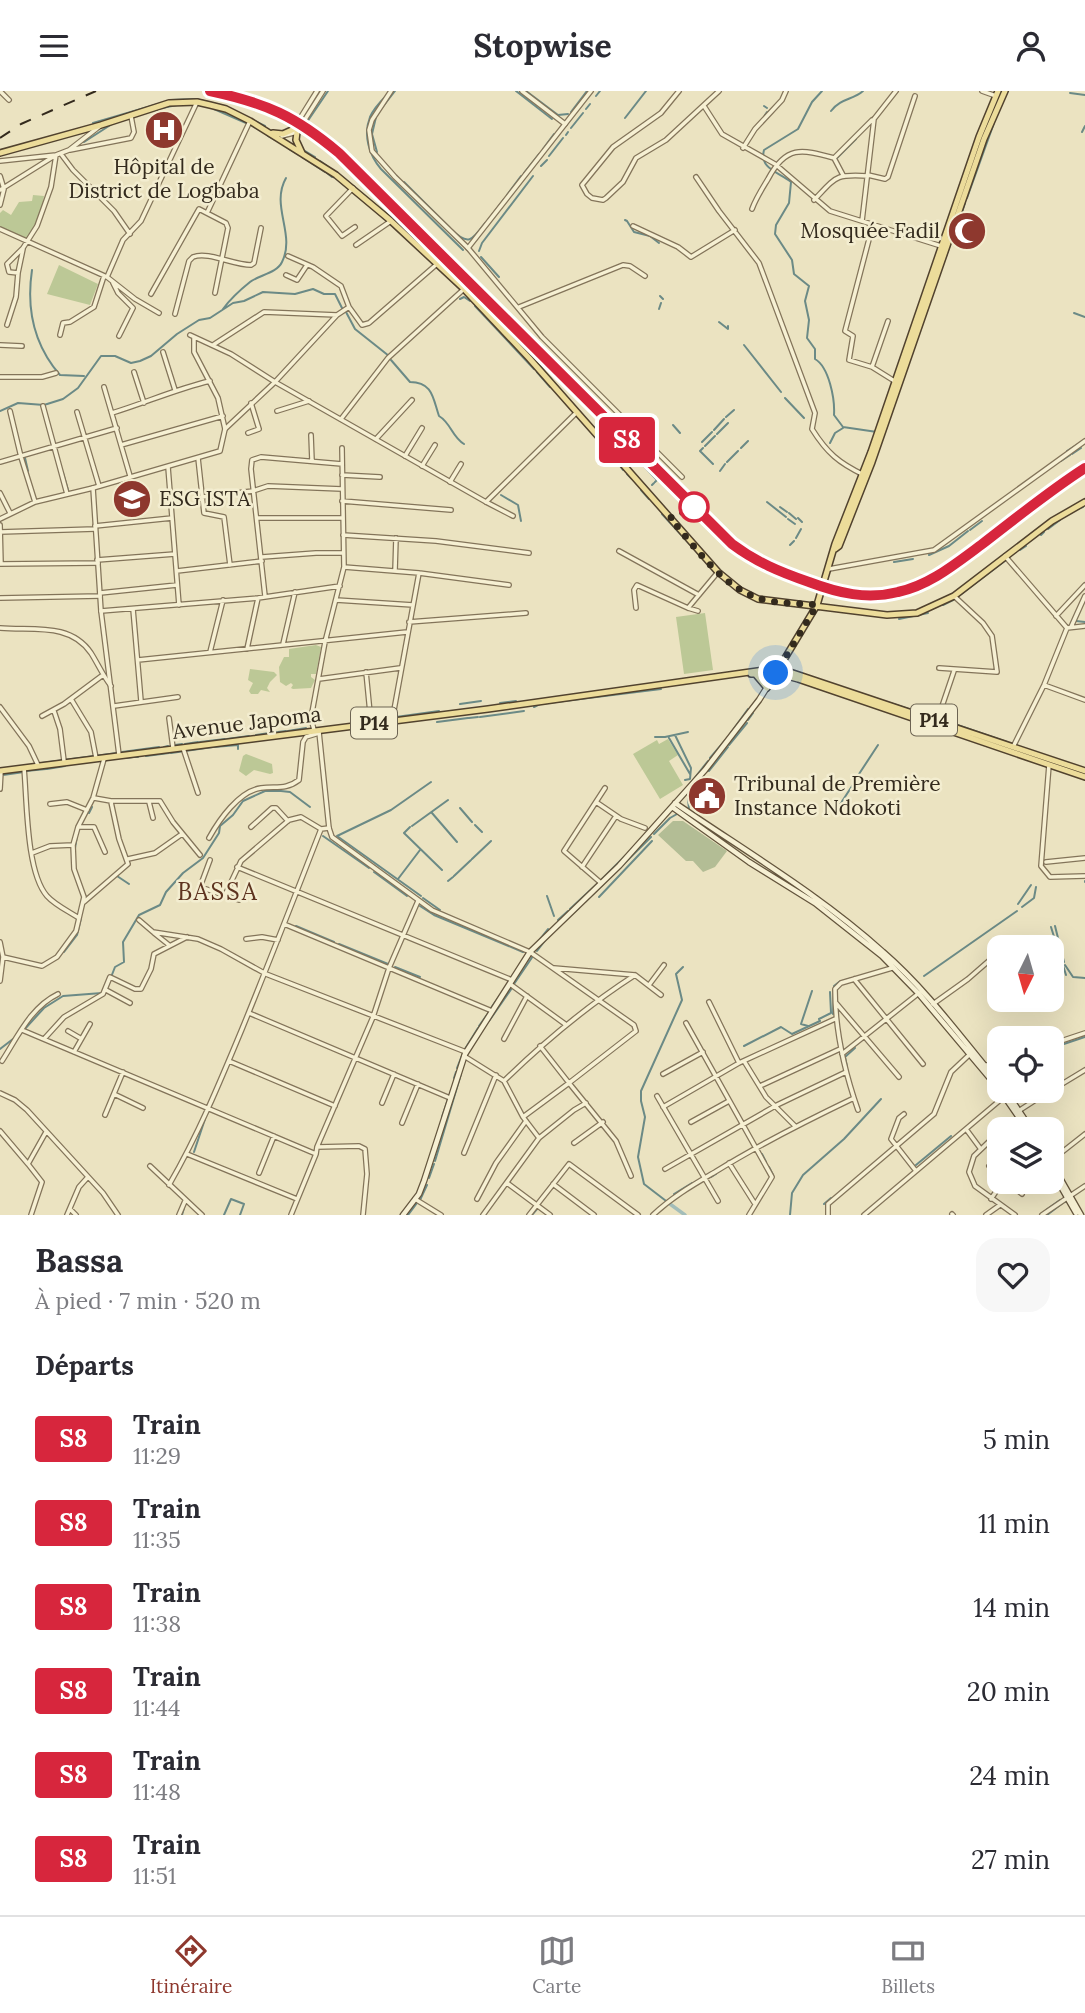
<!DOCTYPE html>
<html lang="fr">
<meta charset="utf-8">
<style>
body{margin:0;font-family:Lora,serif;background:#f7f7f7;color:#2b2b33;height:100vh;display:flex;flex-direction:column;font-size:26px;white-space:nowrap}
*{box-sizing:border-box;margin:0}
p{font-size:23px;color:#7c7c81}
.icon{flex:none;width:38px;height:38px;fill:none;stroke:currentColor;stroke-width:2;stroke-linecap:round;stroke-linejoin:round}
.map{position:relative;height:1124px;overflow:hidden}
.details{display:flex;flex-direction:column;background:#fff;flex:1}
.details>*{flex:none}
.badge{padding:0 14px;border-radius:5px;font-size:24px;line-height:46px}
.needle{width:46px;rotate:185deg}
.buttons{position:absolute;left:987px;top:844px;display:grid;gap:14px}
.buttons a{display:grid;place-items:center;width:77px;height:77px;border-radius:14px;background:#fff;box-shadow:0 7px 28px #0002;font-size:35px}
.you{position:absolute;width:35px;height:35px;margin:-18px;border:5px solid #fff;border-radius:50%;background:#1a73e8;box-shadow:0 0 0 10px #1a73e833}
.map>.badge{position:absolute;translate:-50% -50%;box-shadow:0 0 0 4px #fff}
h2{padding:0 35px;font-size:26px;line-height:63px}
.round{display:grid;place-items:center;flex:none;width:74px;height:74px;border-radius:21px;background:#f7f7f7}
.head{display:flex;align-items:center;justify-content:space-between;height:119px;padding:0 35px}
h1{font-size:33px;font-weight:700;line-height:52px}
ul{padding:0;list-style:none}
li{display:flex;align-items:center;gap:21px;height:84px;padding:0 35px}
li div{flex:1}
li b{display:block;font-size:26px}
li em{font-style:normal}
li .badge{min-width:77px;font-weight:700;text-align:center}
header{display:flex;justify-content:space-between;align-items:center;height:91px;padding:0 35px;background:#fff;font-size:32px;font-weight:700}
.menu{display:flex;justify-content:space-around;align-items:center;height:98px;border-top:2px solid #e1e1e2;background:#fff;font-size:19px;color:#7c7c81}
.menu a{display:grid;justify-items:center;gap:4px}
.menu .on{color:#8e382e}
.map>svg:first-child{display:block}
.green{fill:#bcc896}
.cemetery{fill:#b3bd95}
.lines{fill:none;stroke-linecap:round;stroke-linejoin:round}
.stream{stroke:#6b8a86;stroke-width:2}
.canal{stroke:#a3bdb9;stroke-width:3.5}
.minor-casing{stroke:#83745a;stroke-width:6}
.tertiary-casing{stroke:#83745a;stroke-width:6}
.secondary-casing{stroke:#64553d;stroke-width:7}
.primary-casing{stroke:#51422e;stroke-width:8}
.minor{stroke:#f6f0d3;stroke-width:3.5}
.tertiary{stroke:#f6f0d3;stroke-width:3.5}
.secondary{stroke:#f6f0d3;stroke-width:4.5}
.primary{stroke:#ecdc9a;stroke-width:5}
.rail{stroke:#332a1d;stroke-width:2;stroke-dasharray:12 12;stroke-linecap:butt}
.line-casing{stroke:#fff;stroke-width:16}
.line{stroke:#d7263d;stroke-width:10}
.walk{stroke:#332a1d;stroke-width:7;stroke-dasharray:0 12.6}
.stop-dot{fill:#fff;stroke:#d7263d;stroke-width:3.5}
.labels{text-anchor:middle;stroke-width:5;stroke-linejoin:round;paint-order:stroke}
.shield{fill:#f3edd0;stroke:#6d6453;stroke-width:2}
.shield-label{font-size:19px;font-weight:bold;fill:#332a1d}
.poi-label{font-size:21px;fill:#332a1d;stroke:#f3edd0;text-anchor:start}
.street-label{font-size:21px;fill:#332a1d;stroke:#f3edd0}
.quarter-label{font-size:24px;letter-spacing:2px;fill:#5d331f;stroke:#f3edd0}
</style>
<header><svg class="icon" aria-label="menu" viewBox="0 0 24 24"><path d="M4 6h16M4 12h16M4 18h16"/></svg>Stopwise<svg class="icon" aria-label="person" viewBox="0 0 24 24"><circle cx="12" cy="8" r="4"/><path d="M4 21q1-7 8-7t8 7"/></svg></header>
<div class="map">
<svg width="1085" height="1124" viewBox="0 0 1085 1124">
<rect width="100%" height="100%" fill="#ebe3c1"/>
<!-- green -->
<path class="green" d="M33,104L44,105C42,121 36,135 26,147L0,136V122L3,119L11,124L19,111L32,110Z
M59,174L98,193L90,214L47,203Z
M705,522L713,579L684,583L676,526Z
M316,554L321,556L316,583H311V586L315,589L311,597L293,598L291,597L293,594L291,592L286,595L280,591L279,576L284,566H289V558Z
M250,578L274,581L277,584L270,591L267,597L270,601L261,599L258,603H251L249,600L253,592L248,589Z
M668,648L678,664L669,670L683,694L660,708L633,663L657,649L659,653Z
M246,663L272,673L273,682L270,683L254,679L246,685L239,680L243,665Z"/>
<!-- cemetery -->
<path class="cemetery" d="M673,730H683L727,760L715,776L703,781L693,770H686L658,744Z"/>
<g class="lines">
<!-- stream -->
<path class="stream" d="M516,0L552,28
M526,0L558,24L568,23
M822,0L812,11L798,38L764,59C759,78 779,81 791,91L789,112L776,134L775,143L792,169L794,183L809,195L805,210L809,229L807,247L815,258V268C829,276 835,308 834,324L843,336L877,341
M1070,2L1085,4
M387,4C381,10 373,19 370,26C363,44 369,64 381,78L463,159
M596,5L600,0
M171,9L196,8L220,14
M764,15L767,17
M162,17L177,14
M229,17L265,35
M214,18L246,32
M381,18L395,0
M586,18L590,13
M831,20C841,7 853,9 863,0
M571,21L587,0
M765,24L767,21
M376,26L372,43L377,61
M625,27L646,0
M93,32L165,11
M305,34L328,0
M253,35L261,40
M571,37L583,22
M1082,41L1085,35
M566,44L568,41
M268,45L275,49
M84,51L112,33
M289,58L299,64
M543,58L554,43
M305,60L315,66
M549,65L563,47
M302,66L325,81
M837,67L856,48
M320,70L331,78
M541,75L547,69
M327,82L332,86
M524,82L539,63
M404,91L450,137
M507,104L521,85
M967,107L994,32
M488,129L504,108
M625,129L627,130L634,141L650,145L659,152
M958,133L965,112
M452,139C469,156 473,148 485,132
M479,160L482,152L533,85
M481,166L499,186
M943,173L950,154
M32,179C26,219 34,254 60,284L84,285
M660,205L663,208
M460,208L464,206L470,210
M475,215L534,278
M223,218C231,207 240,199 250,191C259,184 277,182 282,171C296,143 270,115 286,87
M659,218L661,212
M346,221L355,238L389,265
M1074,222L1085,226
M719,231L728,238V235
M744,254L781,301
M391,269L410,291C433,291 433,308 439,325C451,332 452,346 464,353
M537,281L550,296
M785,307L804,327
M0,320L18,312L44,314L63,308L78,297L101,265H115L131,272L140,270L151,265L177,243L199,229L210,227L233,212L244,210L263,201L295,203L313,198L324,203H335L343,219
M579,320L586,328
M726,326L734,319
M673,334L680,342
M714,339L724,328
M717,343L728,332
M702,351L712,341
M830,352L835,342L843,337
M705,355L715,345
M703,357L700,360L713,373
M741,357L748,350
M1067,360L1078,353
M1072,363L1081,357
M25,367L28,380
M1061,370L1070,364
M727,371L738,360
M643,374L657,389L655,391
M620,375L623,379
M720,380L725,373
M63,382L68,399
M627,383L632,388
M652,394L654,392
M641,399L649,408
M501,404L518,414L521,430
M767,411L786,426
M780,416L787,421
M1077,418L1083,416
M789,422L796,428
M662,423L709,474
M798,427L802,431
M788,428L795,433
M1048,438L1060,429
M970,439L982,430
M1041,444L1044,441
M796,447L801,438
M790,454L794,450
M1020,459L1026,455
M929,464L949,455L968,440
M894,471L913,468
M956,507L1006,469
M943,514L953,509
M899,528L928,522
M1076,530L1085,531
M500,612L516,610
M890,612L921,622
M460,613L481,610
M534,616L540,613L661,598
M928,624L937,627
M396,626L439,620
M480,626L524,620
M469,627L478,626
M940,628L1007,651
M748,629L753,622
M437,631L468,627
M288,640L306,637
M278,641L286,640
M730,643L748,618
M256,644L276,641
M675,644L691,677L690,688L685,689
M655,646H665L688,641
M669,647L690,683
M227,648L249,645
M200,651L225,648
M185,653L198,651
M175,654L182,653
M729,654L747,632
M164,656L168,655
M214,656L238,654V658
M122,661L159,656
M171,662L213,656
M146,665L169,662
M134,666H138
M126,667L133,666
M710,667L728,646
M42,672L117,662
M47,678L65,675
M26,680L46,678
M709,680L728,656
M859,683L878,654
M3,684L24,681
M689,694L708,670
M688,707L689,719
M460,717L472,731
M837,718L858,686
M89,722L92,716
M432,722L457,751
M475,734L482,741
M412,735L448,709
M410,736L404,742L442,779
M654,743L670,727L677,723
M323,745L369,777
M75,757L77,745
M472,768L491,750
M374,781L407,805L405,800
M117,785L129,793
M454,785L471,769
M398,788L420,759
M448,790L453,786
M600,790L626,764
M1085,790V791
M421,805L337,745L391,719L431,691
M547,805L554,825
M817,805L828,815
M599,806L652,750
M423,807L440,819
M585,811L651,746
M1018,813L1031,794
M420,815L434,824L523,861
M1022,816L1034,807L1036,796
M570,818L598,792
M571,824L579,817
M558,829L568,820
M296,835L334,851
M1055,835L1064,871
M1051,836L1066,884
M339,853L388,873
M536,853L548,838
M537,860L547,847
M64,861L77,844L81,827
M1065,874L1073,886L1085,887
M395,876L420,886
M924,885L1017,820
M514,893L533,865
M106,899L115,876L124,871L123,851L139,824L160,814L166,801L183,782L203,767L219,742L220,735L233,724L243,710L265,700H281L290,701L310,716
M491,917L500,904
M833,923L834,895L839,891L852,887
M489,930L512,897
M479,935L489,921
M808,935L801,933L812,900
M23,940L44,917L63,905L102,902
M744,955L781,936L792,943L820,930L819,928L831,922L830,901
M1052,957L1085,946
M0,958L13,948
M465,958L478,937
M998,968H999
M847,976L845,966L855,957
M457,977L463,962
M994,982L999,975
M454,987L456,981
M442,1026L448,1008
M194,1061L205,1028
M762,1063L766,1071
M435,1070L461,983
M916,1074L951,1045
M769,1076L773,1084
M707,1084L719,1077
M711,1086L716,1083
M429,1087L434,1073
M674,1103L692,1092
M420,1109L427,1094
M670,1113L644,1093L638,1066L645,1026L641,1010V1000L682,909L676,883L683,876
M824,1113L831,1107
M1046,1119L1060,1109
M182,1124L184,1117
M224,1124L231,1108L244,1113L240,1124
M408,1124L417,1112
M532,1124L537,1118
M790,1124L792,1102L803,1084L844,1048L881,1008
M1047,1124L1064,1111H1068"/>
<!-- canal -->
<path class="canal" d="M670,1113L685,1124"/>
<!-- minor casing -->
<g class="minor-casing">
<path id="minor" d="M0,0L9,9
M522,0L565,33
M679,0L661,22L613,56L582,94L587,103L592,107L603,109L606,107L623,91L636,67L666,49L719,0
M982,0L996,5
M704,15L722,43L775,73L830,120L941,155
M743,57L755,38L782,9L786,0
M70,59L131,47L134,41L131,25
M61,63L73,79L114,120L130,143
M834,67L872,29
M0,70L56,64L51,96L37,135L23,157L7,173L9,181L18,182
M868,84L885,88L888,86L915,5
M0,85L4,98L0,114
M696,86L719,120L759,172L815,322L812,338C827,362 839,372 864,384
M353,97L326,125L342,145L355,136
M0,99L56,64L69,59L100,35
M814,109C837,85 835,83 868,85
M752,118C756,107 762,98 768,88C786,54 801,58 834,67L843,84
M207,122L250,30
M862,130L874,28L896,0
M873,133L845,240L853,245L849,269L872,276L896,291
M633,135L678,156L691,166L735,139
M0,138L107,186L123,149L141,130L197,11
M356,154L391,130
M468,157L542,246L682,386
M288,165L313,176L341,195L349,216L362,234L369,232L437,173
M286,184L297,189L307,174
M107,186L135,208L159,222
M113,192L118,202L133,217L119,245
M151,203L199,118L226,132L228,137L215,202
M519,216L623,174L630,175L645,185
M175,223L189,170L193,166C208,160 233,174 251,174L254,172L261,137
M7,234L16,206L18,182L23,158
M60,244L63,232L70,231L94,216L104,185
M190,244L231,263L275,291L337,224L349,216
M194,246V261L218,307L225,338
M0,254L22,255
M213,254L264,221L337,224
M163,261L175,299
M872,276L888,230
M134,281L144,312
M0,286H42L56,282
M104,296L130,385
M43,315L67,403
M10,320L21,366L35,411
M277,320L309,310
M77,321L99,395
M112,322C145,312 176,298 210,290
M341,328L388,267L464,198
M248,342L259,338L251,312
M311,344L312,370
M376,348L412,309
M121,354L223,325
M405,365L422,337
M198,367L204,422L224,426L230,474
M0,371L117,337
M422,375L435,354
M168,376L179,514
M342,384L380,386
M450,391L461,373
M0,402L10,422
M202,406L253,400L268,395L342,398
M342,410L451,419
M486,411L513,425
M257,427H342
M0,428L35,411L93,397
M0,434L1,473
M95,435L172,427
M0,441L95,438
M343,444L436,450L529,462
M619,460L699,504
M1005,465L1067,537
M262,466L316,462H342
M97,469L175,463
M0,473L98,472
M344,476L419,482L509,494
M829,478L934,459L1085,350
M177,480L262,470
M395,480L396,447
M100,502L177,494
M265,505L251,378L252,369L261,366L342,373
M0,507L100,505
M336,509L413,514
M636,517L634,499L637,494L688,517L698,520
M688,517L718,481
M133,518L141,610
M101,520L258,507L340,495
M1056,525L1085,494
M409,531L526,522
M1071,536L1085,505
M0,537C32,540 70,531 91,562C98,573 103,585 111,595
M283,553L295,501
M247,558L258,507
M210,561L223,509
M138,569L407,541
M939,577L997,581L992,545L983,532L954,505
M366,581L371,632
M319,588L400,577
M1044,594L1085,609
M71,608L91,641L96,667
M114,615L178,606
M0,616L29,655L38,674
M54,620L60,638L64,670
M42,625L64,613L103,584
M169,627L173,657
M392,630L419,482
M937,630L954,580
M314,639L311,627L325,551L344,476L342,357
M1013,656L1044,594L1067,537L1085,535
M183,657L198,702
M1049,674L1041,775L1050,786L1085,785
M24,677C27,709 26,781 47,805C55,814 68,820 79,827
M0,698L1,680
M94,707L111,710H160L173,731L200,764
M149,711L153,727
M596,711L621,728L645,737
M50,713L67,711L87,719
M78,736H94L105,761
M251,736L272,717H276L288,730
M209,747C219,729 239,700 261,697C276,695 286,699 299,689L303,651L306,646L319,642
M32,762L50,755L73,754
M128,768L155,762L182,743
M210,769L200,796L239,809
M1046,771L1085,767
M237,776L512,889
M582,776L616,725
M601,792L564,760L605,697
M225,804L241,770L289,729L301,726L321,738
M84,811L128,773L119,748L111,711
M139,829L153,841L198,848L221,858L266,883L466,961
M284,833L492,920
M154,842L169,854
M246,848L262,846L278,849
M0,851L3,866L0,890
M530,861L634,934L636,940L569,992L616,1050L631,1085
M3,866L42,875L57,866L76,840L84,806L74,778L73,754L78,736L93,707L104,668
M554,877L635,884L661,904
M854,888L923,973
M510,893L565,933
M649,894L664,874
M106,899L130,912
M709,911L739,972
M836,912L899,986
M933,913L968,888L999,861
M249,922L450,1007
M686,932L772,1086L749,1124
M22,939L316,1063
M68,940L80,947
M44,948L64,926L103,903L110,886L135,898H141L151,878L154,863L187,846
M504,948L527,905
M74,961L90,933
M842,963L919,902
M464,965L504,990C545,950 587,915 635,884
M2,970C18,945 31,916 58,903
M229,970L335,1015
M744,970L766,1006L795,1035
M663,983L703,961
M504,990L523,1026L539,1047
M760,995L840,958
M1052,999L1085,979
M0,1002L15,1009L27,1019L103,1102L118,1124
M114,1003L143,1017
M657,1005L718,1110
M382,1012L394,983
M663,1016L739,972L835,928
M858,1019C844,979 835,940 835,898L841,892L892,877
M1020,1019L1051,999
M904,1023L899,1027L891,1048L916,1080
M105,1024L123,981
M523,1026L569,992L540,955
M691,1031L729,1010
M402,1032L418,993
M966,1038L980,1057
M0,1040L28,1073L46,1041
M999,1041L974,1065L969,1081L975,1095L1015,1124
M574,1052L603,1031
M317,1056L359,1055L365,1058L367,1083L363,1124
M464,1062L496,984
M187,1063L297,1108
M1052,1069L1085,1043
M729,1072L755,1113
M28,1073L42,1091L31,1124
M150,1075L202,1124
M989,1075L999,1084
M665,1078L777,1014L846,981
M259,1082L274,1045
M1006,1090L1022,1103
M507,1092L550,1124
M553,1093L594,1124
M169,1094C198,1044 220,991 242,938C269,872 295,805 321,738L329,737
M1070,1105L1085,1095
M415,1108L441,1124
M477,1108L496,1072L526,1030
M991,1108L1003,1090
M70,1118L76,1124
M952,1123L953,1124
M67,1124L79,1096L88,1086
M179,1124L185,1110
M291,1124L316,1063L317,1056L373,926L389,877L418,810
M483,1124L539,1047L574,1019L586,1012
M529,1124L569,1073L638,1124
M653,1124C672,1106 693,1094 715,1081C760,1053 806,1030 854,1007
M828,1124V1113L934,1023L951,981L969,964
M864,1124L1005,1005
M986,1124L1000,1114
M1042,1124L1067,1107"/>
</g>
<!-- tertiary casing -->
<g class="tertiary-casing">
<path id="tertiary" d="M391,0L372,29L369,39L372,60L395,86L468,157L591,0
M294,37L317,0
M282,45L297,41L323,0
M319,641L329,737L332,746L432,819L530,861
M119,664L101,520L93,397L220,360L225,338L275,291L486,411L577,321
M1052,953L1085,942
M984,975L999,970"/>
</g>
<!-- secondary casing -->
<g class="secondary-casing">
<path id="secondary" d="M675,712C745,760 820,804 883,861C927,899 962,948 999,992
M672,716L749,771L815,812L882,865L919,903L999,998
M1000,999L1027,1038
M1005,999L1031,1038
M1052,1073L1081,1124
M1052,1080L1076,1122
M403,1124L419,1103L424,1090L465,963L530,861L619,775L705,679L759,609L776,582"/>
</g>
<!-- primary casing -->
<g class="primary-casing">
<path id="primary" d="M297,41L296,49L302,62
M273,42L283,43L294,38
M0,62L101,34L169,12L197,11L210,14L226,18L250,30L336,84L391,130L464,198L529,267L718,481L740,499L758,508L887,524L917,522L954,505L1052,430L1085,411
M835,458L839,455L872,371L984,48L1005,0
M776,582L817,514L835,453L871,361L979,46L998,0
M751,583L776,582L798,588L1085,686
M756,584L767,597
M0,680L488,618L778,577L1085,680"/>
</g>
<!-- minor -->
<use href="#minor" class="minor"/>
<!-- tertiary -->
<use href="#tertiary" class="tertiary"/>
<!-- secondary -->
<use href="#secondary" class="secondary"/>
<!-- primary -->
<use href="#primary" class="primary"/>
<!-- rail -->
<path class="rail" d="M210,0C264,12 296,26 339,62L732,453C756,471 780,481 809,491C838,502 867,508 898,501C930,494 955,473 981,454C1015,428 1049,400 1085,377
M0,47L21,33L96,0"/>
</g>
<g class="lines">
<!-- line casing -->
<g class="line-casing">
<path id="line" d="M210,0C266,12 295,25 339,62L732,453C756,471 780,481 809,491C838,502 867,509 898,501C930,494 955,473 981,454C1015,428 1049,400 1085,377"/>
</g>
<!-- line -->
<use href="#line" class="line"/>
<!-- walk -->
<path class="walk" d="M694,416L670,427C694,454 721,495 758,507C776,513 799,512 817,514L776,582"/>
</g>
<!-- icons -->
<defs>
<g id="hospital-disc" transform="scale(2.0125)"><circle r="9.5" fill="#8e382e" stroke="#f3edd0"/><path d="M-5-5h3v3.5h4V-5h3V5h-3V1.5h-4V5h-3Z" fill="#fff"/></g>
<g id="mosque-disc" transform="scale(2.0125)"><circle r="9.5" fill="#8e382e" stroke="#f3edd0"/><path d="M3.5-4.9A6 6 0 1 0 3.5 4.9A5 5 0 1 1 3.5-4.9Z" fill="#fff"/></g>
<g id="university-disc" transform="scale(2.0125)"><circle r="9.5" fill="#8e382e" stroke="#f3edd0"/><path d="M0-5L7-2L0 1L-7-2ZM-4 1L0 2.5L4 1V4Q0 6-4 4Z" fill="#fff"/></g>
<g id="civic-disc" transform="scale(2.0125)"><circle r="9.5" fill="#8e382e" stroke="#f3edd0"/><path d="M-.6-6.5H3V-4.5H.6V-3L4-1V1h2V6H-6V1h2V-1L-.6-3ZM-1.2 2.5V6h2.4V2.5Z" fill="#fff"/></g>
</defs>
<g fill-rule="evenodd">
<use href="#hospital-disc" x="164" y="39"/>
<use href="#mosque-disc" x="967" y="140"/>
<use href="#university-disc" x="132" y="408"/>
<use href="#civic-disc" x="707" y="705"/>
</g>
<!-- markers -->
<circle class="stop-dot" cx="694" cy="416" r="14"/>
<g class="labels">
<!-- shield labels -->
<g class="shield">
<rect x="911" y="613.5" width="46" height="31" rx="5"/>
<rect x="351" y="616.5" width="46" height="31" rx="5"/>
</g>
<g class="shield-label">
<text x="934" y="636">P14</text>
<text x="374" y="639">P14</text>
</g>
<!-- poi labels -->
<g class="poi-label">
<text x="164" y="83" text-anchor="middle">Hôpital de<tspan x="164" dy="24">District de Logbaba</tspan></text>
<text x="940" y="147" text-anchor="end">Mosquée Fadil</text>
<text x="159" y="415">ESG ISTA</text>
<text x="734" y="700">Tribunal de Première<tspan x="734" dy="24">Instance Ndokoti</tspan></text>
</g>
<!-- street labels -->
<g class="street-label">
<text transform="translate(247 632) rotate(-7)" y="7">Avenue Japoma</text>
</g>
<!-- quarter labels -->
<g class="quarter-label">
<text x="218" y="809">BASSA</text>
</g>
</g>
</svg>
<div class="buttons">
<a><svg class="needle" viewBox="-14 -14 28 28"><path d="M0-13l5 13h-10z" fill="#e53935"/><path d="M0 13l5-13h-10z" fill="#7c7c81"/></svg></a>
<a><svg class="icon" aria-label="locate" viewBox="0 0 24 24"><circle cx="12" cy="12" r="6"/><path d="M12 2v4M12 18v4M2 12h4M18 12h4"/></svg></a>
<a><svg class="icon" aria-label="layers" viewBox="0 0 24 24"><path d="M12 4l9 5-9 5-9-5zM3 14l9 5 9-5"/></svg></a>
</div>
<div class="you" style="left:776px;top:582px"></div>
<b class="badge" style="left:627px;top:349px;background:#d7263d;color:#fff">S8</b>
</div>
<section class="details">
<div class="head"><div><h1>Bassa</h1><p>À pied · 7 min · 520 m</p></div><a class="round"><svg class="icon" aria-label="heart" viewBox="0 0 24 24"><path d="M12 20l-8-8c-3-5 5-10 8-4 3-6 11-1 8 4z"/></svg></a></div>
<h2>Départs</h2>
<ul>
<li><span class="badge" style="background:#d7263d;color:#fff">S8</span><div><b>Train</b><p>11:29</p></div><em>5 min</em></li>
<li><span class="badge" style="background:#d7263d;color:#fff">S8</span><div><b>Train</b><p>11:35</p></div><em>11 min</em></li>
<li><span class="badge" style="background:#d7263d;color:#fff">S8</span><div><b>Train</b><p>11:38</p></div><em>14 min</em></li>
<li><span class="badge" style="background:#d7263d;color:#fff">S8</span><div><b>Train</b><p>11:44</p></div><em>20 min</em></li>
<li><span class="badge" style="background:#d7263d;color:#fff">S8</span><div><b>Train</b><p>11:48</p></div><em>24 min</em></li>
<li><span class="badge" style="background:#d7263d;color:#fff">S8</span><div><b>Train</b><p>11:51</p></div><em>27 min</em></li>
</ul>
</section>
<nav class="menu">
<a class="on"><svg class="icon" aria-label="directions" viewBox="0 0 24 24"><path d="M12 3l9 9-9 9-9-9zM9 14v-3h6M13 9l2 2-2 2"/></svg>Itinéraire</a>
<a><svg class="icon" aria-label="map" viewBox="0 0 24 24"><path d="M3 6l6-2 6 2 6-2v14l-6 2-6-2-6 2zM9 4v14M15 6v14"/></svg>Carte</a>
<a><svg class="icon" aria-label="tickets" viewBox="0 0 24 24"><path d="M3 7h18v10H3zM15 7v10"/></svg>Billets</a>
</nav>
